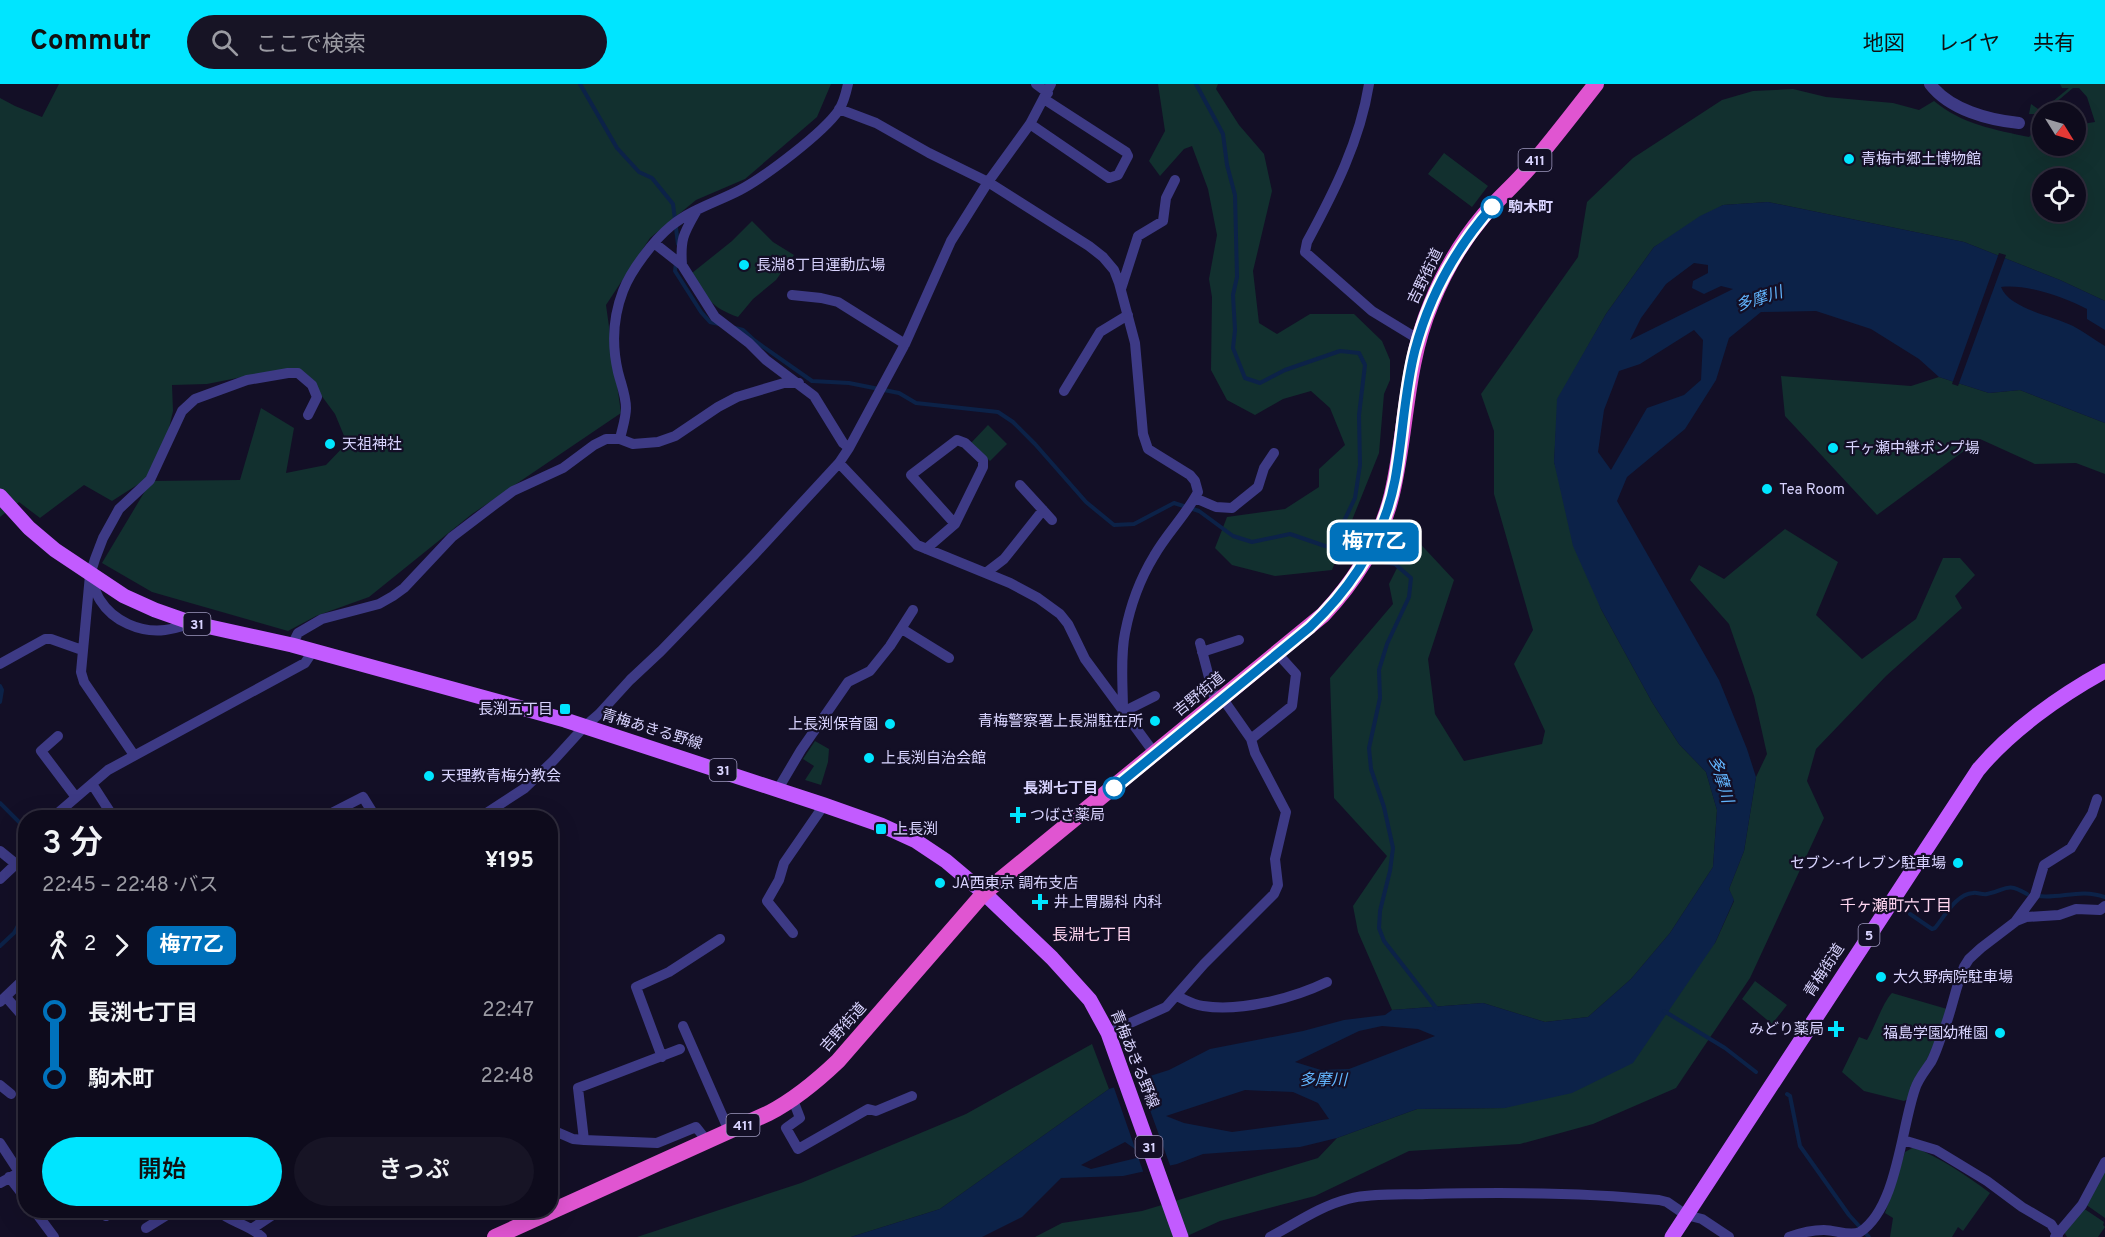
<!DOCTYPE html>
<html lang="ja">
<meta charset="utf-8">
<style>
body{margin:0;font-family:Overpass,"Noto Sans JP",sans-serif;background:#171425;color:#f1f3f6;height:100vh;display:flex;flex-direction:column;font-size:22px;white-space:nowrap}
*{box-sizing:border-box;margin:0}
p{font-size:20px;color:#9b9ba3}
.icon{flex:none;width:33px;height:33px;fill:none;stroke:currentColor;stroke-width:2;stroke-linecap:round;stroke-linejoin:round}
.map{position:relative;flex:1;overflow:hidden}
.sheet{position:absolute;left:18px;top:726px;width:540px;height:408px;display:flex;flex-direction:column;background:#0e0b1c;border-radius:24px;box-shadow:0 6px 24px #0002,0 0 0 2px #2e2b3b}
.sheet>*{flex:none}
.badge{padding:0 12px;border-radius:9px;font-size:21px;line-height:39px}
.needle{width:39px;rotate:127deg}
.controls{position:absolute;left:2032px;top:18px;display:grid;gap:12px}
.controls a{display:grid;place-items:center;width:54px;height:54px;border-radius:50%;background:#0e0b1c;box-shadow:0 6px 24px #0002,0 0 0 2px #2e2b3b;font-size:30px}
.map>.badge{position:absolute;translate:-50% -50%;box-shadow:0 0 0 3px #fff}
.legs{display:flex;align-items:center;gap:9px;height:66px;padding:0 24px;font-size:20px}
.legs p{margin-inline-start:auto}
.head{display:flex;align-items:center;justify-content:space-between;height:102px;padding:0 24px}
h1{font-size:33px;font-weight:600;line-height:45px}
.button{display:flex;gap:12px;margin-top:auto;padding:12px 24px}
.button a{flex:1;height:69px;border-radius:36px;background:#00e5ff;color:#111;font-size:24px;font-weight:600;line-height:69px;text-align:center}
.button a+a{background:#171425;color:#f1f3f6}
ul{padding:0 24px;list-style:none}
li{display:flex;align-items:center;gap:21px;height:66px;font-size:22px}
li i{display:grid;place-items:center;width:9px;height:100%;margin:0 8px;background:currentColor}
li i::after{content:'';width:15px;height:15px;margin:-8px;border:4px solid;border-radius:50%;background:#0e0b1c}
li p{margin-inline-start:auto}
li:first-child i{background:linear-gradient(#0000 50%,currentColor 0)}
li:last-child i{background:linear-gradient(currentColor 50%,#0000 0)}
header{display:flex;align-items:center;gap:36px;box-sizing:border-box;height:84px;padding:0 30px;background:#00e5ff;color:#111}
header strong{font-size:28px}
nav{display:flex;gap:33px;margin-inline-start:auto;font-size:21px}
.search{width:420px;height:54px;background:#171425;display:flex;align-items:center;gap:15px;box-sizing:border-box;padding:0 21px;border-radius:33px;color:#9b9ba3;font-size:22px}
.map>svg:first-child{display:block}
.green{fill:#12302f;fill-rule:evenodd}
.water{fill:#0c2248;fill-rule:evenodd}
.pier{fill:#130f26}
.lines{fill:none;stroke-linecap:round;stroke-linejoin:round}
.stream{stroke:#0c2248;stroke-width:4}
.minor{stroke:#3d3a85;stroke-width:10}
.tertiary{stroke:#3d3a85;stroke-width:12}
.primary{stroke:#c25bff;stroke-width:15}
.trunk{stroke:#e055d1;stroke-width:16}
.line-1-casing{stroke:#fff;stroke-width:14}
.line-1{stroke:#0072bc;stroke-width:9}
.poi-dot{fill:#00e5ff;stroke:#130f26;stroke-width:2}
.stop-1-dot{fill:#fff;stroke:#0072bc;stroke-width:3}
.labels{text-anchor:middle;stroke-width:4.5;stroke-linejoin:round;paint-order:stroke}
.shield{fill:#130f26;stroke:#9e99be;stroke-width:1.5}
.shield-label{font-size:14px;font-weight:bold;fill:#d9d4ff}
.poi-label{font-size:15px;fill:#d9d4ff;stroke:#130f26;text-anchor:start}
.stop-label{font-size:15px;font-weight:bold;fill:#d9d4ff;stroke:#130f26;text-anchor:start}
.street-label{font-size:15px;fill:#d9d4ff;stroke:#130f26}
.water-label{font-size:16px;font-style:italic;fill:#62b6ff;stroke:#130f26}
.neighbourhood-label{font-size:16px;fill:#ffd6f0;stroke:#130f26}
</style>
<header>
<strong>Commutr</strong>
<div class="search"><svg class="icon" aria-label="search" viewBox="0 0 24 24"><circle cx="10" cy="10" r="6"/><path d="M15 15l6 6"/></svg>ここで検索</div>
<nav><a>地図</a><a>レイヤ</a><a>共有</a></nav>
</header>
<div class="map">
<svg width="2105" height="1153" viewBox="0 0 2105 1153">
<rect width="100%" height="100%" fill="#130f26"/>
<!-- green -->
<path class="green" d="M59,0H831L817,33L745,95L696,116L650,154L606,221L621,329L472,430L369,513L316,532L288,547L152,508L102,479L151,397L240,396L261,324L294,344L286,389L326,381L347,359L335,330L304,288L273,287L207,300L172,301L173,327L159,387L112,417L84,401L40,434L19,418L0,433V14L15,22L42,33Z
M1158,0H1218L1216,5L1239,41L1264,70L1272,107L1253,187L1259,239L1277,250L1310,230H1354L1382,257L1390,276V296L1384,310L1379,369L1332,486L1275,492L1232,481L1215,464L1227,433L1285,425L1319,403V385L1345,361L1330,324L1311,307L1283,315L1255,331L1227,316L1211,286L1212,213L1209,195L1217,151L1208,105L1192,62L1184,65L1160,92L1149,77L1165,47Z
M2060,0H2105V217L2060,196L1964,158L1768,118L1723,121L1654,163L1606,230L1558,315L1554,378L1601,525L1652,618L1679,660L1706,688L1717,726L1713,783L1670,849L1631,895L1588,933L1545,938L1483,919L1392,926L1358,848L1353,822L1387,772L1334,714L1330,594L1393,520L1389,500L1413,452L1454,496L1428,575L1435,630L1464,677L1542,660L1545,647L1514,580L1533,546L1494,410V347L1481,310L1578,173L1587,118L1633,74L1722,16L1753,7L1793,5L1826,13L1893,19L1919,26L1934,17C1961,40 1996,46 2029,53L2040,41L2043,40V62H2076V41L2095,38L2087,13L2079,4H2073L2042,30H2029L2031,20L2041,27L2069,4H2062ZM2043,94H2076V128H2043Z
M1444,69L1488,102L1472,123L1428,90Z
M752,137L773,158L794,171L776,196L753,215L738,233C710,223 707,214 692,189L732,157Z
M1781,292L1911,302L1939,293L1989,309L2020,306L2105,339V390L2076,379L2035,380L1980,355L1877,431L1785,332Z
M988,341L1007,360L990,377L971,359Z
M1785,445L1838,478L1816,531L1862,575L1916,535L1943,474H1960L1975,491L1955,512L1962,524L1886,592L1816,665L1807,697L1824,734L1750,894L1676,1004L1593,1040L1520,1060L1409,1067L1315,1112L1220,1137L1185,1153H1035L1062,1139L1142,1127L1318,1074L1337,1054L1417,1025L1505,1024L1715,859L1734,817L1729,805L1744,767L1756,693L1767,670L1754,612L1729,540L1690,496L1699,481L1724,495Z
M815,657L829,665L828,678L821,701L805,696L814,682L803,675Z
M1755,897L1787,921L1772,940L1742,915Z
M1892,909L1947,925L1937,954L1908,1015L1904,1017L1864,1007L1842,988L1859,953L1867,956C1875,943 1883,918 1892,909Z
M1092,960L1109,1005L940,1125L851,1153H637L801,1099L966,1030Z
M1914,1063C1942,1075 1966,1091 1990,1109L1963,1147L1958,1143L1952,1153H1890L1893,1134L1885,1129L1905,1068Z
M2105,1085V1134L2085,1120Z
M2083,1124L2104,1138L2103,1141L2105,1143L2098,1153H2067L2064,1148Z"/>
<!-- water -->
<path class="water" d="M1768,118L1964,158L2060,196L2105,217V246L2087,235V225C2063,213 2028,200 2001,203C2009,225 2054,232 2073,242C2084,248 2095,256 2105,262V339L2020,306L1989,309L1939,293L1919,275L1871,245L1816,227L1761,228L1729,254L1716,296L1685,345L1627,393L1617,417L1719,596L1747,665L1756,693L1744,767L1729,805L1734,816L1715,859L1633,979L1572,1009L1505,1024L1417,1025L1337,1054L1300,1063L1203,1070L1177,1080L1123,1092L1061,1094L1022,1133L982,1153H851L940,1125L1109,1005L1169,986L1210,965L1303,947L1344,936L1385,931L1392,926L1483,919L1545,938L1588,933L1631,895L1670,849L1713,783L1717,726L1706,688L1679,660L1652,618L1601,525L1573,462L1554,378L1557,315L1606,230L1654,163L1700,132L1723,121ZM1694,179L1708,181V189L1693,197L1692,204L1704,210L1721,202L1733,205L1630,256L1641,234L1666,200ZM1694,246L1703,256L1701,296L1684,311L1647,324L1611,386L1598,368L1604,326L1619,287L1640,280ZM1382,942L1418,945L1435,952L1349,985L1321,986L1295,978L1359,947ZM1245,1006L1293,1008L1318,1019L1329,1035L1232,1048L1184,1039L1166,1032ZM1125,1058L1145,1072L1091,1085L1081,1081Z"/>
<!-- pier -->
<path class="pier" d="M1999,169L2006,171L1958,302L1952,300Z
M1138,993L1171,1084L1144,1090L1113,1001Z"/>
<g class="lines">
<!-- stream -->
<path class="stream" d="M580,0L617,64L639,88L652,94L673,120L678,160
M1196,0L1223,50L1227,81L1235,111L1237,193L1233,211L1235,246L1233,264L1245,294L1260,299L1285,286L1340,267L1359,269L1365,281L1359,331L1360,381L1355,414L1336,454L1340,463L1361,472
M676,179L675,187L701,228L710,238L719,240
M735,244L743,246L755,257L812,297L849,299L899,309L916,319L998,328L1013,338L1035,360L1086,418L1114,441L1134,440L1174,419L1199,427L1233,452L1252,458L1290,450L1325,462L1340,463
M1371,476L1395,480L1411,494L1409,513L1387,560L1379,586L1380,614L1369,664L1371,685L1384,723L1393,764L1390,787L1380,827L1379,844L1384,857L1437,925
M0,602L2,606L0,618
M0,719L26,745
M2038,812C2061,815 2080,804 2105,813
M1910,830L1932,845L1935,844C1945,832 1956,810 1973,809C1977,808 1982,811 1987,810C2006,807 2005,797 2027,810
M0,862L14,849L26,827
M1664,927L1725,964L1756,988
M1787,1010L1790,1012L1800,1062L1849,1131L1869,1153"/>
<!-- minor -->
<path class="minor" d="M1036,0L1048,9
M1369,0C1360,57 1334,108 1307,158L1305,168L1372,227L1418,255
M839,25L876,39L929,69L988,98L1089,162L1103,173L1114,186L1119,199L1135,259L1143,350L1148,365L1190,391L1195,397L1198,408C1186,431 1167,449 1154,472C1140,495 1130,523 1125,549C1120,574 1123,602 1123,628L1155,612
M1030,40L1109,94L1118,91L1128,72L1126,68L1044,15
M654,159L682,181L715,233L749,259L766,276L814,312L843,359L849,364
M682,181C680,154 684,149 697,126
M1121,205L1138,152L1163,137L1166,114L1175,96
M792,211L821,214L838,218L905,260
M1064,307L1100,248L1128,231
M620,355C622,345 626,334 626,324C626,312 621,300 618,288C612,262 613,233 623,207C631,186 654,156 671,142C692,125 717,118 740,106C766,92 823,49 839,26C844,18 846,9 848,0
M839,379L917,461L1010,499L1038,514L1060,530L1068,540L1085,575L1155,670
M1020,401L1052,436
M1195,414L1216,423L1232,424L1258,403L1264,384L1274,369
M926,465L955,440L983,383V376L965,359L957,356L911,391L955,440
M987,488L1004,475L1043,426
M91,494C94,501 96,510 100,516C113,537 140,549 165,546C174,545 183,542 192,539
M902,545L949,574
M1200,559L1216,620
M292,561L298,549L322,535L379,520L393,512L404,504L452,453L494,421L513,407L563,384L594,361L606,355H620L633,360L658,358L675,352L718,323L737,313L784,299H799
M1202,568L1239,556
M0,580L45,555H51L82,566
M58,652L41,667L75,712
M1251,655L1292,622L1296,590L1277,569
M134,671L84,598L81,588L90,491L95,475L103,454L119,425L150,396L182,327L195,315L247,296L288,289H298L312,301L317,313L308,331
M92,700L114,734
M778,705L801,666L848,598L870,587L890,562L913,526
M52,734L108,686L305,579L313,567
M322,734L363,713L376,734
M479,734L525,704L553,677L584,643L599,630L630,596L661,567L753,472L839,379L849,364L905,260L951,157L988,98L1030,40L1051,0
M0,767L16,780
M0,795L16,780L26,779
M2016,837L2026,833L2059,831L2076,825L2100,826L2105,822
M793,849L767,817L779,796L784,779L824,721
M1177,912C1185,916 1193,921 1203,922C1241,928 1294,914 1327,898
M6,913L26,936
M0,918L26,893
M683,942L729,1047
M1108,949L1166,923L1204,880L1274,810L1278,801L1275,775L1286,728L1255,669L1251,655L1223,615
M662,973L636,903L669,888L720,855
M0,1001L11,1010
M793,1016L800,1034L786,1044L798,1065L868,1025L876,1027L912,1012
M550,1045L573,1055L584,1056L657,1059L696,1043L707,1057
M584,1056L578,1004L680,965
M1903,1056L1936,1066L1987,1097L2022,1123L2051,1140L2058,1151
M0,1059L19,1088
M9,1093L26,1115
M0,1099L26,1085
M34,1126L54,1153
M102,1126L106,1132
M217,1126C231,1139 249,1140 262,1153
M146,1144L175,1126
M253,1144L280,1126
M1270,1153C1295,1140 1320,1122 1348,1115C1371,1109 1402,1111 1426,1110C1503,1108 1582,1108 1659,1116L1667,1118L1686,1131L1702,1135L1729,1153
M1789,1153C1800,1149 1812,1146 1824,1146C1836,1146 1850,1153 1860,1148C1897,1124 1901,1045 1915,1005C1918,995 1925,987 1931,978C1936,969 1939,958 1943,948C1952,927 1955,904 1964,883L1969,875L1981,864L2015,838L2035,811L2044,781L2071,764L2092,730L2097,715
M2055,1153L2082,1121L2105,1078"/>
<!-- tertiary -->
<path class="tertiary" d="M1930,0C1950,26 1989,36 2019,39"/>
<!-- primary -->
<path class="primary" d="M0,412L29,444L55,466L124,512L155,526L192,539L292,561L565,636L824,721L881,741L916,757L946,777L984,809L1052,874L1090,916L1108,949L1181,1153
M1672,1153L1978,686C2010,647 2061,611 2105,587"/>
<!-- trunk -->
<path class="trunk" d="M495,1153L769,1029C796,1015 817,997 838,977L984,809L1323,531C1355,497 1381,456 1392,410C1407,346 1405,282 1431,220C1444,188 1462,157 1484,131C1498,115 1514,101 1528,85C1552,57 1574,28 1596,0"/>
</g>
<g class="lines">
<!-- line-1 casing -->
<g class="line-1-casing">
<path id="line-1" d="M1114,704L1310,543C1352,503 1384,454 1395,396C1403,353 1404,309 1415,266C1429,213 1456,164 1492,123"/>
</g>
<!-- line-1 -->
<use href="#line-1" class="line-1"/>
</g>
<!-- markers -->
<g class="poi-dot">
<circle cx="1849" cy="75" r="6"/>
<circle cx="744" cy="181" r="6"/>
<circle cx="330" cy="360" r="6"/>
<circle cx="1833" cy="364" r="6"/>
<circle cx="1767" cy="405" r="6"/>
<rect x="559" y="619" width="12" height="12" rx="3"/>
<circle cx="1155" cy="637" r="6"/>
<circle cx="890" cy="640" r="6"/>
<circle cx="869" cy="674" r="6"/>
<circle cx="429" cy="692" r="6"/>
<path d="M1015 722h6v6h6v6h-6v6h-6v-6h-6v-6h6z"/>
<rect x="875" y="739" width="12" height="12" rx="3"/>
<circle cx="1958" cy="779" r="6"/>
<circle cx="940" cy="799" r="6"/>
<path d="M1037 809h6v6h6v6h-6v6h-6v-6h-6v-6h6z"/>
<circle cx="1881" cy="893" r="6"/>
<path d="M1833 936h6v6h6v6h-6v6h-6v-6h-6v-6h6z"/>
<circle cx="2000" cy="949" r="6"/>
</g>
<g class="stop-1-dot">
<circle cx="1492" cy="123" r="10"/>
<circle cx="1114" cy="704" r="10"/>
</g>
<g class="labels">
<!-- shield labels -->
<g class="shield">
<rect x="1518.5" y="65" width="33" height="22" rx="4.5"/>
<rect x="183.5" y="529" width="27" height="22" rx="4.5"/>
<rect x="709.5" y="675" width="27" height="22" rx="4.5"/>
<rect x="1858.5" y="840" width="21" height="22" rx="4.5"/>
<rect x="726.5" y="1030" width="33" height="22" rx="4.5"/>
<rect x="1135.5" y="1052" width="27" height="22" rx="4.5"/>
</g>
<g class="shield-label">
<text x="1535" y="81">411</text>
<text x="197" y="545">31</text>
<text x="723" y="691">31</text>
<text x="1869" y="856">5</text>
<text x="743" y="1046">411</text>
<text x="1149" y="1068">31</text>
</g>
<!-- poi labels -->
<g class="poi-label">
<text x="1861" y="80">青梅市郷土博物館</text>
<text x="756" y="186">長淵8丁目運動広場</text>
<text x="342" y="365">天祖神社</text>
<text x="1845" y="369">千ヶ瀬中継ポンプ場</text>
<text x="1779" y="410">Tea Room</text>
<text x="553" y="630" text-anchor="end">長渕五丁目</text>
<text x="1143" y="642" text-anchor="end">青梅警察署上長淵駐在所</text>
<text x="878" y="645" text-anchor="end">上長渕保育園</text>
<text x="881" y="679">上長渕自治会館</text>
<text x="441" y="697">天理教青梅分教会</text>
<text x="1030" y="736">つばさ薬局</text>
<text x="893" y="750">上長渕</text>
<text x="1946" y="784" text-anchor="end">セブン-イレブン駐車場</text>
<text x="952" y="804">JA西東京 調布支店</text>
<text x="1054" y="823">井上胃腸科 内科</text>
<text x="1893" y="898">大久野病院駐車場</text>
<text x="1824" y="950" text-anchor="end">みどり薬局</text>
<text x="1988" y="954" text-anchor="end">福島学園幼稚園</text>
</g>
<!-- stop labels -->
<g class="stop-label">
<text x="1508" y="128">駒木町</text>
<text x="1098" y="709" text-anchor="end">長渕七丁目</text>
</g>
<!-- street labels -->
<g class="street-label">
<text transform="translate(1425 192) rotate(-64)" y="5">吉野街道</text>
<text transform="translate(1199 610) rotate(-39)" y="5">吉野街道</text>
<text transform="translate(652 645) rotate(17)" y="5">青梅あきる野線</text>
<text transform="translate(1824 886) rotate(-57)" y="5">青梅街道</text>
<text transform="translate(843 943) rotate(-48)" y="5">吉野街道</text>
<text transform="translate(1135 975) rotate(68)" y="5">青梅あきる野線</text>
</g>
<!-- water labels -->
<g class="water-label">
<text transform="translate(1759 214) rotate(-18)" y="6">多摩川</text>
<text transform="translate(1722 695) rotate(73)" y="6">多摩川</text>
<text x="1323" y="1001">多摩川</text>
</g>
<!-- neighbourhood labels -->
<g class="neighbourhood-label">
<text x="1896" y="827">千ヶ瀬町六丁目</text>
<text x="1092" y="856">長淵七丁目</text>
</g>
</g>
</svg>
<div class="controls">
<a><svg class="needle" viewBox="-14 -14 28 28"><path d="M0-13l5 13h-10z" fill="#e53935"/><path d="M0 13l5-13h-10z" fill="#9b9ba3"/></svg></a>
<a><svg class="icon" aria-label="locate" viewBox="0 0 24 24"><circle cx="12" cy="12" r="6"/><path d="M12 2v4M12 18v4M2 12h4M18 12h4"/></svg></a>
</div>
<b class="badge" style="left:1374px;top:458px;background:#0072bc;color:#fff">梅77乙</b>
<section class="sheet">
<div class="head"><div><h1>3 分</h1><p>22:45 – 22:48 · バス</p></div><b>¥195</b></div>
<div class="legs"><svg class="icon" aria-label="walk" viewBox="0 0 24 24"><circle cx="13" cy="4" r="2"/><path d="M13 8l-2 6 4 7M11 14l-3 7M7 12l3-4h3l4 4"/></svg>2<svg class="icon" aria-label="forward" viewBox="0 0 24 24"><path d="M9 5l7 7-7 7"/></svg><b class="badge" style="background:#0072bc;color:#fff">梅77乙</b></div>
<ul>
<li><i style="color:#0072bc"></i><b>長渕七丁目</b><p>22:47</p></li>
<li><i style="color:#0072bc"></i><b>駒木町</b><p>22:48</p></li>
</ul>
<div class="button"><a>開始</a><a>きっぷ</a></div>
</section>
</div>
